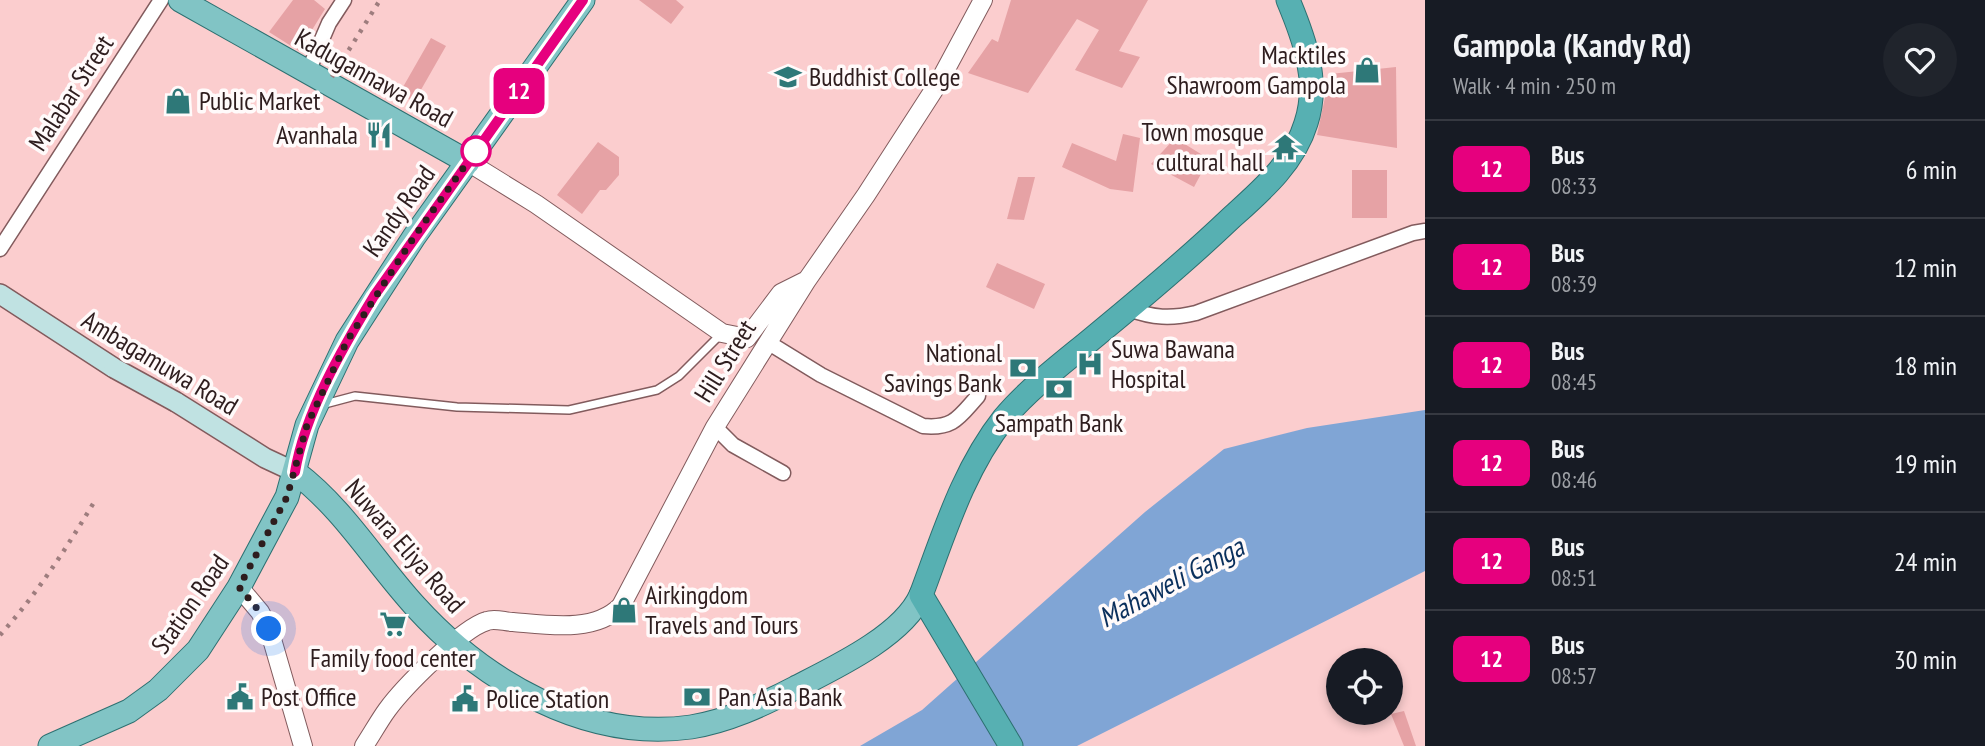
<!DOCTYPE html>
<meta charset="utf-8">
<style>
body{margin:0;font-family:"PT Sans Narrow",sans-serif;background:#20242c;color:#f1f3f6;height:100vh;display:flex;flex-direction:column;font-size:26px;white-space:nowrap}
*{box-sizing:border-box;margin:0}
p{font-size:23px;color:#9ea1a6}
.icon{flex:none;width:38px;height:38px;fill:none;stroke:currentColor;stroke-width:2;stroke-linecap:round;stroke-linejoin:round}
.map{position:relative;flex:1;overflow:hidden}
.sheet{display:flex;flex-direction:column;background:#171b24;width:560px}
.sheet>*{flex:none}
.badge{padding:0 14px;border-radius:10px;font-size:24px;line-height:46px}
.controls{position:absolute;left:1326px;top:648px;display:grid;gap:14px}
.controls a{display:grid;place-items:center;width:77px;height:77px;border-radius:50%;background:#171b24;box-shadow:0 4px 10px #0003;font-size:35px}
.you{position:absolute;width:35px;height:35px;margin:-18px;border:5px solid #fff;border-radius:50%;background:#1a73e8;box-shadow:0 0 0 10px #1a73e833}
.map>.badge{position:absolute;translate:-50% -50%;box-shadow:0 0 0 4px #fff}
.round{display:grid;place-items:center;flex:none;width:74px;height:74px;border-radius:37px;background:#20242c}
.headline{display:flex;align-items:center;justify-content:space-between;height:119px;padding:0 28px}
h1{font-size:33px;font-weight:600;line-height:52px}
ul{padding:0;list-style:none}
li{display:flex;align-items:center;gap:21px;height:98px;padding:0 28px;border-top:2px solid #363941}
li div{flex:1}
li b{display:block;font-size:26px}
li em{font-style:normal}
li .badge{min-width:77px;font-weight:700;text-align:center}
main{display:flex;flex:1;min-height:0}
.map>svg:first-child{display:block}
.water{fill:#80a5d5}
.building{fill:#e6a2a5}
.lines{fill:none;stroke-linecap:round;stroke-linejoin:round}
.service-casing{stroke:#825b5d;stroke-width:10}
.minor-casing{stroke:#825b5d;stroke-width:17}
.tertiary-casing{stroke:#825b5d;stroke-width:20}
.secondary-casing{stroke:#825b5d;stroke-width:22}
.primary-casing{stroke:#2d7071;stroke-width:25}
.trunk-casing{stroke:#2d7071;stroke-width:25}
.service{stroke:#fff;stroke-width:7}
.minor{stroke:#fff;stroke-width:14}
.tertiary{stroke:#fff;stroke-width:18}
.secondary{stroke:#c0e2e2;stroke-width:19}
.primary{stroke:#81c4c5;stroke-width:23}
.trunk{stroke:#57b0b2;stroke-width:23}
.rail{stroke:#9e7d7e;stroke-width:4.5;stroke-dasharray:3.5 7;stroke-linecap:butt}
.secondary-bridge-casing{stroke:#825b5d;stroke-width:22;stroke-linecap:butt}
.secondary-bridge{stroke:#c0e2e2;stroke-width:19}
.line-casing{stroke:#fff;stroke-width:16}
.line{stroke:#e6007e;stroke-width:10}
.walk{stroke:#2e1d1e;stroke-width:7;stroke-dasharray:0 12.6}
.stop-dot{fill:#fff;stroke:#e6007e;stroke-width:3.5}
.labels{text-anchor:middle;stroke-width:7;stroke-linejoin:round;paint-order:stroke}
.poi-label{font-size:26px;fill:#2e1d1e;stroke:#fffafa;text-anchor:start}
.street-label{font-size:26px;fill:#2e1d1e;stroke:#fffafa}
.water-label{font-size:28px;font-style:italic;fill:#0a2f5c;stroke:#fffafa}
</style>
<main>
<div class="map">
<svg width="1425" height="746" viewBox="0 0 1425 746">
<rect width="100%" height="100%" fill="#fbcdce"/>
<!-- water -->
<path class="water" d="M1425,410V571L1077,746H860L922,710L1145,512L1224,449L1307,428Z"/>
<!-- building -->
<path class="building" d="M293,0H314L325,9L299,51L269,32Z
M639,0H676L684,7L671,24Z
M1011,0H1148L1119,51L1140,57L1122,88L1075,70L1099,30L1077,19L1028,93L968,73L992,39L998,42Z
M431,38L446,46L414,102L399,94Z
M1396,67L1397,148L1317,135L1330,74Z
M1123,134L1140,138L1133,192L1110,189L1062,167L1072,143L1116,161Z
M1175,138L1209,159L1194,187L1151,164Z
M598,142L619,157V175L606,190H600L582,214L557,195Z
M1352,170H1387V218H1352Z
M1018,177H1035L1024,220L1007,219Z
M997,263L1045,284L1034,309L986,287Z
M1404,711L1416,746H1404L1391,714Z"/>
<g class="lines">
<!-- service casing -->
<g class="service-casing">
<path id="service" d="M321,405L355,396L457,407L569,410L657,390L679,376L722,333"/>
</g>
<!-- minor casing -->
<g class="minor-casing">
<path id="minor" d="M307,74L329,23L344,0
M0,249L161,0
M1129,309C1153,318 1171,319 1196,313L1413,233L1425,231
M769,343L821,375L923,426C954,429 959,417 978,396
M715,427L733,445L783,473"/>
</g>
<!-- tertiary casing -->
<g class="tertiary-casing">
<path id="tertiary" d="M468,162L536,204L722,333L747,338L781,293L807,280
M239,587L260,612L269,629L303,746
M364,746C372,734 379,721 387,710C403,688 462,628 487,621C495,618 505,622 513,622C548,625 595,633 621,606L715,427L807,280L866,195L939,82L983,0"/>
</g>
<!-- secondary casing -->
<g class="secondary-casing">
<path id="secondary" d="M0,294L114,368
M176,402L265,458L295,472"/>
</g>
<!-- primary casing -->
<g class="primary-casing">
<path id="primary" d="M180,0L468,162
M295,472C344,509 374,561 415,606C483,681 586,742 691,727C728,721 762,705 795,688C834,668 903,636 921,595
M50,746L129,711L158,690L198,650L239,587L287,497L307,425L347,341L414,237L583,0"/>
</g>
<!-- trunk casing -->
<g class="trunk-casing">
<path id="trunk" d="M1011,746L921,595C944,534 963,470 1004,418C1031,386 1067,360 1099,333C1144,296 1189,258 1231,218C1261,191 1294,163 1306,123C1320,81 1304,38 1288,0"/>
</g>
<!-- service -->
<use href="#service" class="service"/>
<!-- minor -->
<use href="#minor" class="minor"/>
<!-- tertiary -->
<use href="#tertiary" class="tertiary"/>
<!-- secondary -->
<use href="#secondary" class="secondary"/>
<!-- primary -->
<use href="#primary" class="primary"/>
<!-- trunk -->
<use href="#trunk" class="trunk"/>
<!-- rail -->
<path class="rail" d="M332,77L380,0
M0,635C38,593 67,547 96,499"/>
<!-- secondary-bridge casing -->
<g class="secondary-bridge-casing">
<path id="secondary-bridge" d="M114,368L176,402"/>
</g>
<!-- secondary-bridge -->
<use href="#secondary-bridge" class="secondary-bridge"/>
</g>
<g class="lines">
<!-- line casing -->
<g class="line-casing">
<path id="line" d="M295,472C305,412 343,347 374,296L583,0"/>
</g>
<!-- line -->
<use href="#line" class="line"/>
<!-- walk -->
<path class="walk" d="M269,629L260,612L239,587L287,497L307,425L347,341L414,237L482,142L476,151"/>
</g>
<!-- icons -->
<defs>
<g id="shop-bare" transform="scale(2.1)"><path d="M-5-2.5h2.3a2.7 3.5 0 0 1 5.4 0H5L5.5 6h-11ZM-1.5-2.5h3a1.5 2.3 0 0 0-3 0Z" fill="#2e7878" stroke="#fffafa" stroke-width="2.5" paint-order="stroke"/></g>
<g id="school-bare" transform="scale(2.1)"><path d="M0-5L7-2L0 1L-7-2ZM-4 1L0 2.5L4 1V4Q0 6-4 4Z" fill="#2e7878" stroke="#fffafa" stroke-width="2.5" paint-order="stroke"/></g>
<g id="restaurant-bare" transform="scale(2.1)"><path d="M-5-6h1v4h1v-4h1v4h1v-4h1v5L-1.5 .5V6h-2V.5L-5-1ZM5-6V6H3V1.5H1.5Q1.5-4 5-6Z" fill="#2e7878" stroke="#fffafa" stroke-width="2.5" paint-order="stroke"/></g>
<g id="temple-bare" transform="scale(2.1)"><path d="M0-6L5-2H3V0L6.5 2.5H4V6H1.5V3h-3V6H-4V2.5H-6.5L-3 0V-2H-5Z" fill="#2e7878" stroke="#fffafa" stroke-width="2.5" paint-order="stroke"/></g>
<g id="hospital-bare" transform="scale(2.1)"><path d="M-5-5h3v3.5h4V-5h3V5h-3V1.5h-4V5h-3Z" fill="#2e7878" stroke="#fffafa" stroke-width="2.5" paint-order="stroke"/></g>
<g id="bank-bare" transform="scale(2.1)"><path d="M-6-4H6V4H-6ZM0-2.3a2.3 2.3 0 1 0 0 4.6a2.3 2.3 0 1 0 0-4.6Z" fill="#2e7878" stroke="#fffafa" stroke-width="2.5" paint-order="stroke"/></g>
<g id="supermarket-bare" transform="scale(2.1)"><path d="M-6-5.5h2.5l.6 2H6L4.5 2H-2.5L-4.4-4H-6ZM-1.5 3.2a1.3 1.3 0 1 0 .1 0ZM3 3.2a1.3 1.3 0 1 0 .1 0Z" fill="#2e7878" stroke="#fffafa" stroke-width="2.5" paint-order="stroke"/></g>
<g id="civic-bare" transform="scale(2.1)"><path d="M-.6-6.5H3V-4.5H.6V-3L4-1V1h2V6H-6V1h2V-1L-.6-3ZM-1.2 2.5V6h2.4V2.5Z" fill="#2e7878" stroke="#fffafa" stroke-width="2.5" paint-order="stroke"/></g>
</defs>
<g fill-rule="evenodd">
<use href="#shop-bare" x="1367" y="70"/>
<use href="#school-bare" x="788" y="77"/>
<use href="#shop-bare" x="178" y="101"/>
<use href="#restaurant-bare" x="379" y="135"/>
<use href="#temple-bare" x="1285" y="147"/>
<use href="#hospital-bare" x="1090" y="364"/>
<use href="#bank-bare" x="1023" y="368"/>
<use href="#bank-bare" x="1059" y="389"/>
<use href="#shop-bare" x="624" y="610"/>
<use href="#supermarket-bare" x="393" y="624"/>
<use href="#civic-bare" x="240" y="697"/>
<use href="#bank-bare" x="697" y="697"/>
<use href="#civic-bare" x="465" y="699"/>
</g>
<!-- markers -->
<circle class="stop-dot" cx="476" cy="151" r="14"/>
<g class="labels">
<!-- poi labels -->
<g class="poi-label">
<text x="1346" y="64" text-anchor="end">Macktiles<tspan x="1346" dy="30">Shawroom Gampola</tspan></text>
<text x="809" y="86">Buddhist College</text>
<text x="199" y="110">Public Market</text>
<text x="1264" y="141" text-anchor="end">Town mosque<tspan x="1264" dy="30">cultural hall</tspan></text>
<text x="358" y="144" text-anchor="end">Avanhala</text>
<text x="1111" y="358">Suwa Bawana<tspan x="1111" dy="30">Hospital</tspan></text>
<text x="1002" y="362" text-anchor="end">National<tspan x="1002" dy="30">Savings Bank</tspan></text>
<text x="1059" y="432" text-anchor="middle">Sampath Bank</text>
<text x="645" y="604">Airkingdom<tspan x="645" dy="30">Travels and Tours</tspan></text>
<text x="393" y="667" text-anchor="middle">Family food center</text>
<text x="261" y="706">Post Office</text>
<text x="718" y="706">Pan Asia Bank</text>
<text x="486" y="708">Police Station</text>
</g>
<!-- street labels -->
<g class="street-label">
<text transform="translate(374 78) rotate(29)" y="9">Kadugannawa Road</text>
<text transform="translate(71 93) rotate(-57)" y="9">Malabar Street</text>
<text transform="translate(399 211) rotate(-55)" y="9">Kandy Road</text>
<text transform="translate(725 361) rotate(-58)" y="9">Hill Street</text>
<text transform="translate(160 363) rotate(31)" y="9">Ambagamuwa Road</text>
<text transform="translate(405 546) rotate(49)" y="9">Nuwara Eliya Road</text>
<text transform="translate(190 604) rotate(-55)" y="9">Station Road</text>
</g>
<!-- water labels -->
<g class="water-label">
<text transform="translate(1171 582) rotate(-28)" y="10">Mahaweli Ganga</text>
</g>
</g>
</svg>
<div class="controls">
<a><svg class="icon" aria-label="locate" viewBox="0 0 24 24"><circle cx="12" cy="12" r="6"/><path d="M12 2v4M12 18v4M2 12h4M18 12h4"/></svg></a>
</div>
<div class="you" style="left:269px;top:629px"></div>
<b class="badge" style="left:519px;top:91px;background:#e6007e;color:#fff">12</b>
</div>
<section class="sheet">
<div class="headline"><div><h1>Gampola (Kandy Rd)</h1><p>Walk · 4 min · 250 m</p></div><a class="round"><svg class="icon" aria-label="heart" viewBox="0 0 24 24"><path d="M12 20l-8-8c-3-5 5-10 8-4 3-6 11-1 8 4z"/></svg></a></div>
<ul>
<li><span class="badge" style="background:#e6007e;color:#fff">12</span><div><b>Bus</b><p>08:33</p></div><em>6 min</em></li>
<li><span class="badge" style="background:#e6007e;color:#fff">12</span><div><b>Bus</b><p>08:39</p></div><em>12 min</em></li>
<li><span class="badge" style="background:#e6007e;color:#fff">12</span><div><b>Bus</b><p>08:45</p></div><em>18 min</em></li>
<li><span class="badge" style="background:#e6007e;color:#fff">12</span><div><b>Bus</b><p>08:46</p></div><em>19 min</em></li>
<li><span class="badge" style="background:#e6007e;color:#fff">12</span><div><b>Bus</b><p>08:51</p></div><em>24 min</em></li>
<li><span class="badge" style="background:#e6007e;color:#fff">12</span><div><b>Bus</b><p>08:57</p></div><em>30 min</em></li>
</ul>
</section>
</main>
